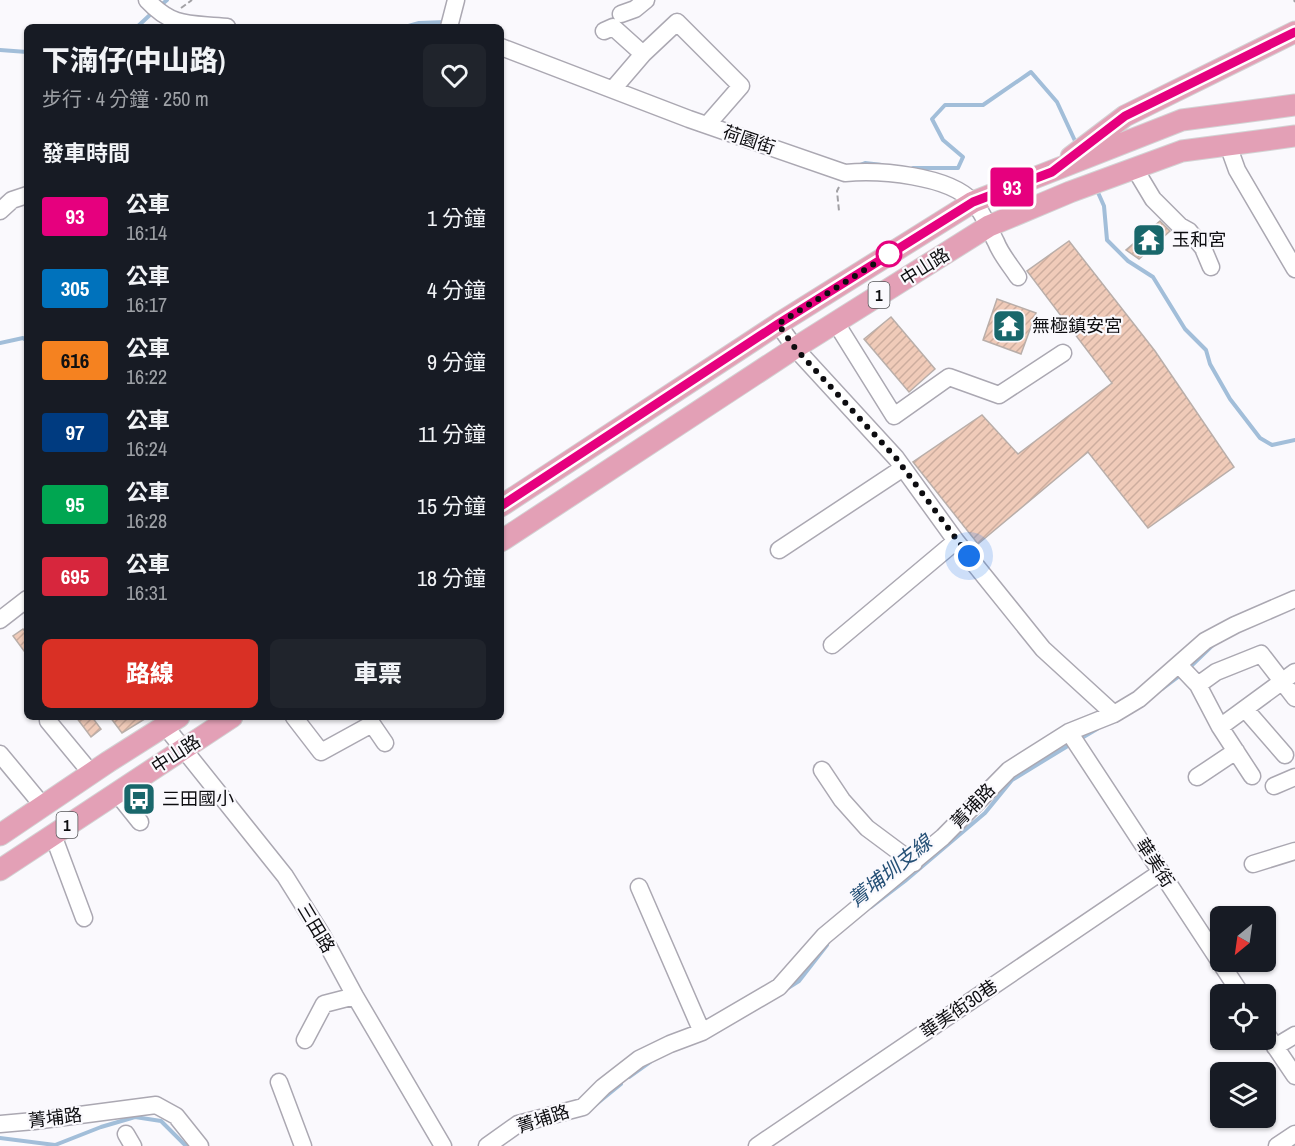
<!DOCTYPE html>
<html lang="zh-TW">
<meta charset="utf-8">
<style>
body{margin:0;font-family:"Archivo Narrow","Noto Sans TC",sans-serif;background:#20242c;color:#f1f3f6;height:100vh;display:flex;flex-direction:column;font-size:22px;white-space:nowrap}
*{box-sizing:border-box;margin:0}
p{font-size:20px;color:#9ea1a6}
.icon{flex:none;width:33px;height:33px;fill:none;stroke:currentColor;stroke-width:2;stroke-linecap:round;stroke-linejoin:round}
.map{position:relative;flex:1;overflow:hidden}
.details{position:absolute;left:24px;top:24px;width:480px;height:696px;display:flex;flex-direction:column;background:#171b24;border-radius:9px;box-shadow:0 2px 4px #0004}
.details>*{flex:none}
.badge{padding:0 12px;border-radius:4px;font-size:21px;line-height:39px}
.needle{width:39px;rotate:209deg}
.buttons{position:absolute;left:1210px;top:906px;display:grid;gap:12px}
.buttons a{display:grid;place-items:center;width:66px;height:66px;border-radius:9px;background:#171b24;box-shadow:0 2px 4px #0004;font-size:30px}
.you{position:absolute;width:30px;height:30px;margin:-15px;border:4px solid #fff;border-radius:50%;background:#1a73e8;box-shadow:0 0 0 9px #1a73e833}
.map>.badge{position:absolute;translate:-50% -50%;box-shadow:0 0 0 3px #fff}
h2{padding:0 18px;font-size:22px;line-height:54px}
.round{display:grid;place-items:center;flex:none;width:63px;height:63px;border-radius:9px;background:#20242c}
.headline{display:flex;align-items:center;justify-content:space-between;height:102px;padding:0 18px}
h1{font-size:28px;font-weight:800;line-height:45px}
.cta{display:flex;gap:12px;margin-top:auto;padding:12px 18px}
.cta a{flex:1;height:69px;border-radius:9px;background:#d93025;color:#fff;font-size:24px;font-weight:800;line-height:69px;text-align:center}
.cta a+a{background:#20242c;color:#f1f3f6}
ul{padding:0;list-style:none}
li{display:flex;align-items:center;gap:18px;height:72px;padding:0 18px}
li div{flex:1}
li b{display:block;font-size:22px}
li em{font-style:normal}
li .badge{min-width:66px;font-weight:700;text-align:center}
.map>svg:first-child{display:block}
.lines{fill:none;stroke-linecap:round;stroke-linejoin:round}
.stream{stroke:#a2bed9;stroke-width:4}
.building{fill:url(#building-hatch);stroke:#b9aea9;stroke-width:1.5}
.minor-casing{stroke:#aba8b2;stroke-width:19}
.major-casing{stroke:#d3d3d4;stroke-width:23}
.path{stroke:#a2a1a5;stroke-width:2;stroke-dasharray:6 3;stroke-linecap:butt}
.minor{stroke:#fff;stroke-width:16}
.major{stroke:#e3a0b6;stroke-width:21}
.line-casing{stroke:#fff;stroke-width:14}
.line{stroke:#e6007e;stroke-width:9}
.walk{stroke:#0d0d10;stroke-width:6;stroke-dasharray:0 10.8}
.stop-dot{fill:#fff;stroke:#e6007e;stroke-width:3}
.labels{text-anchor:middle;stroke-width:4.5;stroke-linejoin:round;paint-order:stroke}
.shield{fill:#faf9fd;stroke:#545457;stroke-width:1.5}
.shield-label{font-size:16px;font-weight:bold;fill:#0d0d10}
.street-label{font-size:18px;fill:#0d0d10;stroke:#faf9fd}
.poi-label{font-size:18px;fill:#0d0d10;stroke:#faf9fd;text-anchor:start}
.water-label{font-size:20px;font-style:italic;fill:#255076;stroke:#faf9fd}
</style>
<div class="map">
<svg width="1295" height="1146" viewBox="0 0 1295 1146">
<defs>
<pattern id="building-hatch" width="6" height="6" patternUnits="userSpaceOnUse" patternTransform="scale(1.5)"><rect width="6" height="6" fill="#f0cbb9"/><path d="M-1 1l2-2M0 6l6-6M5 7l2-2" fill="none" stroke="#cdad9e"/></pattern>
</defs>
<rect width="100%" height="100%" fill="#faf9fd"/>
<g class="lines">
<!-- stream -->
<path class="stream" d="M160,6L167,0
M137,27L152,13
M405,27L419,23L446,22
M0,50L27,52
M860,165L865,163L882,165
M913,168H958L963,157L943,140L932,119L945,105H983L1031,72L1057,102L1076,143
M1096,188L1104,206L1107,240L1128,261L1153,277L1185,329L1206,350L1210,364L1230,399L1260,438L1272,445L1295,440
M0,343L23,338L27,341
M1188,669L1215,643
M1162,689L1182,674
M1080,739L1097,729
M871,907L905,881L985,813L1012,780L1071,744
M788,988L799,981L827,945
M629,1077L650,1062
M594,1106L621,1084
M0,1138L55,1145L101,1127L135,1117L161,1121L186,1146"/>
</g>
<!-- building -->
<path class="building" d="M1160,221L1170,231L1139,259L1126,250Z
M1069,241L1155,351L1234,467L1148,528L1088,452L978,544L913,462L982,415L1018,454L1112,383L1027,271Z
M997,299L1036,313L1021,354L983,340Z
M891,317L935,369L909,392L864,339Z
M23,629L27,634V655L13,636Z
M76,717H92L101,729L91,737Z
M110,717H148L122,733Z"/>
<g class="lines">
<!-- minor casing -->
<g class="minor-casing">
<path id="minor" d="M147,0C174,29 191,23 227,27
M621,14L635,9L646,0
M449,27L456,0
M604,31L613,27L643,54
M501,47L689,119L845,173C880,170 948,175 973,202C984,213 989,229 996,242C1001,255 1011,266 1018,277
M613,89L643,54L677,22L741,86L707,125
M1228,145L1237,170L1295,269
M1135,169L1153,199L1180,226L1189,231L1203,248L1211,267
M0,211L12,200L27,195
M836,323L894,416L949,377L999,395L1063,353
M778,324L795,348L896,458L956,541L1043,649L1114,714
M779,550L903,468
M0,620L27,599
M832,645L956,541
M1179,665L1198,685L1216,672L1261,654L1295,698
M1198,685L1220,727L1252,776
M1245,709L1285,755
M294,717L321,752L372,724L385,743
M48,721L91,773
M165,726L285,876L322,935L355,996L443,1146
M1220,727L1295,672
M1069,732L1241,994
M0,754L43,806
M822,770L842,800L867,828L914,863
M1197,777L1236,751
M1274,786L1295,777
M116,792L140,822
M53,835L84,918
M1253,864L1295,851
M639,887L702,1032
M1266,1033L1295,1076
M305,1040L324,1004L355,996
M1275,1047L1295,1035
M279,1082L303,1146
M0,1124L34,1121L156,1105L176,1116L200,1146
M126,1134L133,1146
M487,1146L518,1124L583,1107L603,1087L639,1059L670,1044L702,1032L779,987L824,936L943,837L1009,770L1069,732L1114,714L1139,699L1205,641L1235,625L1295,599
M757,1146L1161,872
M1277,1146L1295,1134"/>
</g>
<!-- major casing -->
<g class="major-casing">
<path id="major" d="M1071,157L1125,116L1295,32
M501,506L778,324L973,202L1182,120L1295,105
M501,541L795,348L989,226L1070,192L1182,151L1295,136
M0,835L108,762L179,717
M0,870L232,717"/>
</g>
<!-- path -->
<path class="path" d="M1294,0L1295,2
M181,8L192,0
M839,187L837,191L839,211"/>
<!-- minor -->
<use href="#minor" class="minor"/>
<!-- major -->
<use href="#major" class="major"/>
</g>
<g class="lines">
<!-- line casing -->
<g class="line-casing">
<path id="line" d="M501,506L778,324L973,202L1052,172L1125,116L1295,32"/>
</g>
<!-- line -->
<use href="#line" class="line"/>
<!-- walk -->
<path class="walk" d="M889,254L895,251L778,324L795,348L896,458L969,556"/>
</g>
<!-- icons -->
<defs>
<g id="temple-square" transform="scale(1.725)"><rect x="-9" y="-9" width="18" height="18" rx="4" fill="#19676b" stroke="#faf9fd"/><path d="M0-6L5-2H3V0L6.5 2.5H4V6H1.5V3h-3V6H-4V2.5H-6.5L-3 0V-2H-5Z" fill="#fff"/></g>
<g id="bus-square" transform="scale(1.725)"><rect x="-9" y="-9" width="18" height="18" rx="4" fill="#19676b" stroke="#faf9fd"/><path d="M-5-6H5V4H4V6H2V4H-2V6H-4V4H-5ZM-3.5-4V0h7V-4ZM-3.5 1.2v1.5H-2V1.2ZM2 1.2v1.5H3.5V1.2Z" fill="#fff"/></g>
</defs>
<g fill-rule="evenodd">
<use href="#temple-square" x="1149" y="240"/>
<use href="#temple-square" x="1009" y="326"/>
<use href="#bus-square" x="139" y="799"/>
</g>
<!-- markers -->
<circle class="stop-dot" cx="889" cy="254" r="12"/>
<g class="labels">
<!-- shield labels -->
<g class="shield">
<rect x="868.5" y="282" width="21" height="26" rx="4.5"/>
<rect x="56.5" y="812" width="21" height="26" rx="4.5"/>
</g>
<g class="shield-label">
<text x="879" y="301">1</text>
<text x="67" y="831">1</text>
</g>
<!-- street labels -->
<g class="street-label">
<text transform="translate(749 140) rotate(19)" y="6">荷園街</text>
<text transform="translate(925 267) rotate(-32)" y="6">中山路</text>
<text transform="translate(176 754) rotate(-33)" y="6">中山路</text>
<text transform="translate(973 806) rotate(-46)" y="6">菁埔路</text>
<text transform="translate(1155 863) rotate(57)" y="6">華美街</text>
<text transform="translate(316 928) rotate(59)" y="6">三田路</text>
<text transform="translate(959 1009) rotate(-34)" y="6">華美街30巷</text>
<text transform="translate(55 1118) rotate(-7)" y="6">菁埔路</text>
<text transform="translate(543 1119) rotate(-18)" y="6">菁埔路</text>
</g>
<!-- poi labels -->
<g class="poi-label">
<text x="1172" y="246">玉和宮</text>
<text x="1032" y="332">無極鎮安宮</text>
<text x="162" y="805">三田國小</text>
</g>
<!-- water labels -->
<g class="water-label">
<text transform="translate(890 871) rotate(-39)" y="7">菁埔圳支線</text>
</g>
</g>
</svg>
<div class="buttons">
<a><svg class="needle" viewBox="-14 -14 28 28"><path d="M0-13l5 13h-10z" fill="#e53935"/><path d="M0 13l5-13h-10z" fill="#9ea1a6"/></svg></a>
<a><svg class="icon" aria-label="locate" viewBox="0 0 24 24"><circle cx="12" cy="12" r="6"/><path d="M12 2v4M12 18v4M2 12h4M18 12h4"/></svg></a>
<a><svg class="icon" aria-label="layers" viewBox="0 0 24 24"><path d="M12 4l9 5-9 5-9-5zM3 14l9 5 9-5"/></svg></a>
</div>
<div class="you" style="left:969px;top:556px"></div>
<b class="badge" style="left:1012px;top:187px;background:#e6007e;color:#fff">93</b>
<section class="details">
<div class="headline"><div><h1>下湳仔(中山路)</h1><p>步行 · 4 分鐘 · 250 m</p></div><a class="round"><svg class="icon" aria-label="heart" viewBox="0 0 24 24"><path d="M12 20l-8-8c-3-5 5-10 8-4 3-6 11-1 8 4z"/></svg></a></div>
<h2>發車時間</h2>
<ul>
<li><span class="badge" style="background:#e6007e;color:#fff">93</span><div><b>公車</b><p>16:14</p></div><em>1 分鐘</em></li>
<li><span class="badge" style="background:#0072bc;color:#fff">305</span><div><b>公車</b><p>16:17</p></div><em>4 分鐘</em></li>
<li><span class="badge" style="background:#f58220;color:#111">616</span><div><b>公車</b><p>16:22</p></div><em>9 分鐘</em></li>
<li><span class="badge" style="background:#003b80;color:#fff">97</span><div><b>公車</b><p>16:24</p></div><em>11 分鐘</em></li>
<li><span class="badge" style="background:#00a651;color:#fff">95</span><div><b>公車</b><p>16:28</p></div><em>15 分鐘</em></li>
<li><span class="badge" style="background:#d7263d;color:#fff">695</span><div><b>公車</b><p>16:31</p></div><em>18 分鐘</em></li>
</ul>
<div class="cta"><a>路線</a><a>車票</a></div>
</section>
</div>
